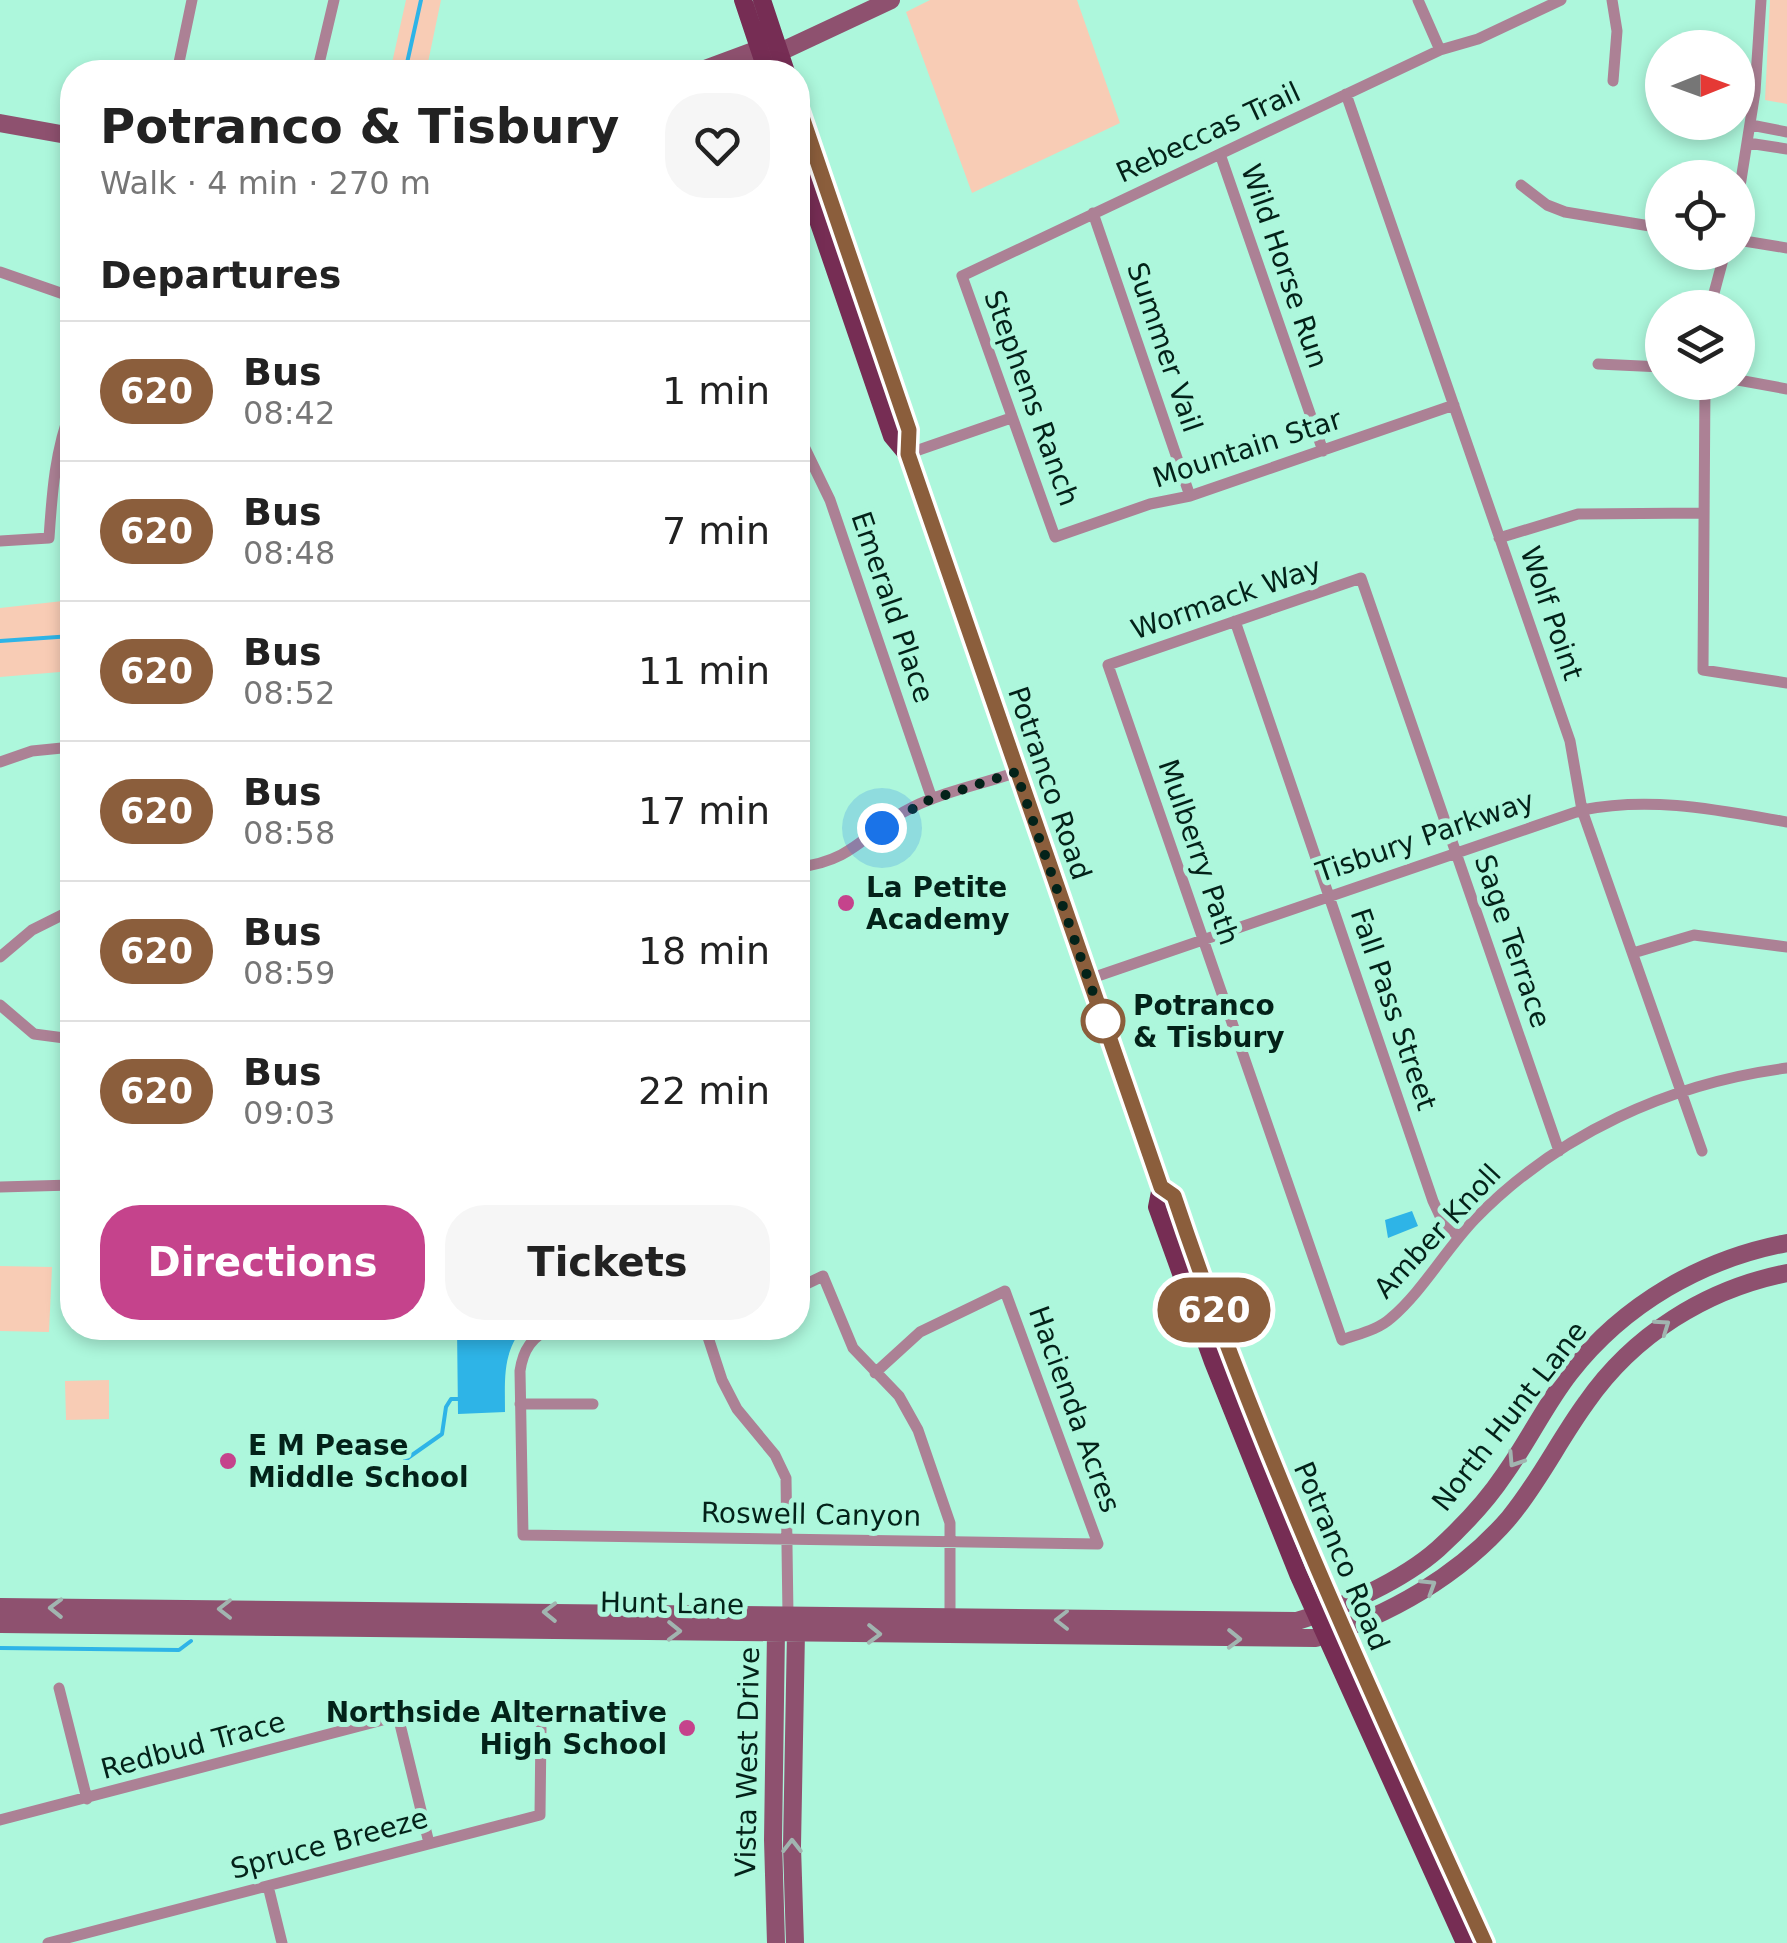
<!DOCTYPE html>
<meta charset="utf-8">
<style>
body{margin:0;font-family:"DejaVu Sans",sans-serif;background:#f6f6f6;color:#222;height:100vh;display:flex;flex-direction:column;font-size:38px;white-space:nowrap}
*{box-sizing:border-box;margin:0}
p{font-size:32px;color:#767676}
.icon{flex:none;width:55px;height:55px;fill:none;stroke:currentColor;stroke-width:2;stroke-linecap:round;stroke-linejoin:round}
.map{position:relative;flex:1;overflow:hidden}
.panel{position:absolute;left:60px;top:60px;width:750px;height:1280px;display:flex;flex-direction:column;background:#fff;border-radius:40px;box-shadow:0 5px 15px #0003}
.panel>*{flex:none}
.badge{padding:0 20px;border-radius:32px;font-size:35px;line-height:65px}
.needle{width:65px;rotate:89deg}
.controls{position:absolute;left:1645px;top:30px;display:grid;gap:20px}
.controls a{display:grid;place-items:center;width:110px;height:110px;border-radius:50%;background:#fff;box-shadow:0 5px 15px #0003;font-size:50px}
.you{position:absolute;width:50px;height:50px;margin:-25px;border:8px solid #fff;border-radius:50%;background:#1a73e8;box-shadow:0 0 0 15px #1a73e833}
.map>.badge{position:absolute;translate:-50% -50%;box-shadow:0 0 0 5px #fff}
h2{padding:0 40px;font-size:38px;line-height:90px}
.round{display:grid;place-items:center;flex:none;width:105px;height:105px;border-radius:40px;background:#f6f6f6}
.overview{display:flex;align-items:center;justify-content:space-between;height:170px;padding:0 40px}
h1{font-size:48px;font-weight:700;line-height:75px}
.button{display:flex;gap:20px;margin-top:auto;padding:20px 40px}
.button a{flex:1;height:115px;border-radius:40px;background:#c5438c;color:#fff;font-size:40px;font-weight:700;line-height:115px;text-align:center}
.button a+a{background:#f6f6f6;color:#222}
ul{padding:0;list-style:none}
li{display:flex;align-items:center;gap:30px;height:140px;padding:0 40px;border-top:2px solid #e0e0e0}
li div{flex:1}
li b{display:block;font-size:38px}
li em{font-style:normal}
li .badge{min-width:110px;font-weight:700;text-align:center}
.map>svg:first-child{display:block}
.green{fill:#f8ccb5}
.water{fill:#2eb4e7}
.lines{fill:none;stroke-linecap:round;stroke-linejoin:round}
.stream{stroke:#2eb4e7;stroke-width:4}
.street{stroke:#ac8195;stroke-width:11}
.secondary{stroke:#8e516f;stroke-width:18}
.primary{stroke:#762d54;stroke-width:18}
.oneway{stroke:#a1b5b0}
.line-casing{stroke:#fff;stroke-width:22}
.line{stroke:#8b5e3c;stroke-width:15}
.walk{stroke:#032219;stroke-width:10;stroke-dasharray:0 18}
.poi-dot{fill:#c5438c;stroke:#adf7dc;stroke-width:4}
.stop-dot{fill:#fff;stroke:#8b5e3c;stroke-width:5}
.labels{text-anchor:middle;stroke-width:10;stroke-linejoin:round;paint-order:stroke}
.street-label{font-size:28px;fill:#032219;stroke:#adf7dc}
.poi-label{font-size:28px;font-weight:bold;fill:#032219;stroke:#adf7dc;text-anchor:start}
.stop-label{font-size:28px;font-weight:bold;fill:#032219;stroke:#adf7dc;text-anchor:start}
</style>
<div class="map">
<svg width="1787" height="1943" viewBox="0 0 1787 1943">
<rect width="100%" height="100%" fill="#adf7dc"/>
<!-- green -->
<path class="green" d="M406,0H441L426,72H390Z
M930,0H1077L1120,123L972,193L906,12Z
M1770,0H1787V104L1765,100Z
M72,600V671L0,677V608Z
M0,1266L52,1267L49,1332L0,1331Z
M109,1380V1419L66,1420L65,1381Z"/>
<!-- water -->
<path class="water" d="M1412,1211L1418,1226L1388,1238L1385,1220Z
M457,1328H523C502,1353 505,1381 505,1412L458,1414Z"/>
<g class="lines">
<!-- stream -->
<path class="stream" d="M405,72L421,0
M0,641L72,636
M405,1460L442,1434L446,1407L451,1399H458
M0,1648L179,1650L191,1641"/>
<!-- street -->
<path class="street" d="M1418,0L1440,50
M1612,0L1617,31L1613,81
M177,72L192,0
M317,72L334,0
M1346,94L1570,741L1582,810L1702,1151
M1751,125L1787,132
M1748,143L1787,149
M1220,154L1323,451
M1521,185L1547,205L1565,212L1662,228
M1738,199L1755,92L1761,0
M1093,213L1190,496
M1738,240L1787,248
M0,272L72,297
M1710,308L1725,252
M1598,364L1662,367
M1738,380L1787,389
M1705,382L1703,670L1787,683
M1454,405L1190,496L1150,504L1055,537L962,276L1440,50L1478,39L1561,0
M798,434L830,500L932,799
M907,454L1011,418
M1499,538L1578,514L1704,513
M0,541L49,538C52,493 55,449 72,407
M1235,621L1433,1201L1440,1216L1458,1237
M0,762L32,751L72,747
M798,867C856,861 867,829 913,807C945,791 983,784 1017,772
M1633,953L1694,935L1787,947
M0,957L32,930L72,910
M1089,979L1582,810C1652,796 1718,810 1787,822
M0,1005L34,1034L72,1039
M1559,1151L1361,578L1108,665L1342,1340C1358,1334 1378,1330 1391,1318C1422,1292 1446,1249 1475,1219C1558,1134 1670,1083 1787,1068
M0,1187L72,1185
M798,1288L823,1276L853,1348L899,1396L918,1430L950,1523V1619
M552,1328C532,1336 523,1350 520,1371L523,1535L1098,1544L1005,1291L920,1332L875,1373
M705,1328L722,1380L737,1409L775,1455L786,1478L788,1615
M520,1404H593
M59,1688L87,1799
M0,1820L398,1716L429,1843
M268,1886L282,1943
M48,1943L540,1815L541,1728"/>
<!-- secondary -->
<path class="secondary" d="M780,52L891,0
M697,72L759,49L772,51
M0,123L72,136
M0,1607L1297,1621C1342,1608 1403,1580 1438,1549C1462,1527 1486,1502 1504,1475C1528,1442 1545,1405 1570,1373C1624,1304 1702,1259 1787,1243
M0,1624L1316,1638C1389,1616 1460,1575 1509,1518C1539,1482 1559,1440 1586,1403C1633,1335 1706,1289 1787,1273
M792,1624L796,1632L792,1846L795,1943
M776,1943L773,1840L776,1632L782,1624"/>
<!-- primary -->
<path class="primary" d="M743,0L767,72
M762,0L786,72
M798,105L909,430L907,454L1161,1187L1157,1207L1213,1362L1298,1574L1465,1943
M798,162L892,436L907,454
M1161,1187L1174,1197C1261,1453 1372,1698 1485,1943"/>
</g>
<!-- one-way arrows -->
<defs><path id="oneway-chevron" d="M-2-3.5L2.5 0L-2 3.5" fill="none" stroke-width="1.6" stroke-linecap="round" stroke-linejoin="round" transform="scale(2.5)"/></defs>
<g class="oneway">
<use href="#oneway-chevron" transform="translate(1663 1326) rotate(-35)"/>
<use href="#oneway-chevron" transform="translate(1515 1460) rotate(123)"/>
<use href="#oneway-chevron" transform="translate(1429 1586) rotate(-32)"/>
<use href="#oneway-chevron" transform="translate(56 1608) rotate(-179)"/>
<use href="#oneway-chevron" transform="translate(225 1609) rotate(-180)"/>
<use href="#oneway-chevron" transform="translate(550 1612) rotate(-179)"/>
<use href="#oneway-chevron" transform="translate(1062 1620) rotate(-180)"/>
<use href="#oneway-chevron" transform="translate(674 1631) rotate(1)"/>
<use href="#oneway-chevron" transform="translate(874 1634) rotate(1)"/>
<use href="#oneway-chevron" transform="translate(1234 1639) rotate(1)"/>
<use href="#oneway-chevron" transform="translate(792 1846) rotate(-90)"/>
</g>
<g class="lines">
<!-- line casing -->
<g class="line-casing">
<path id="line" d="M798,105L909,430L908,454L1161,1187L1174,1196C1260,1453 1373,1697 1485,1943"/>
</g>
<!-- line -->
<use href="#line" class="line"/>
<!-- walk -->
<path class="walk" d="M882,828L924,802L1016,772L1104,1024L1103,1021"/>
</g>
<!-- markers -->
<g class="poi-dot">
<circle cx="846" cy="903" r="10"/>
<circle cx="228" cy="1461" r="10"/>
<circle cx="687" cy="1728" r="10"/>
</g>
<circle class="stop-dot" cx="1103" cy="1021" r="20"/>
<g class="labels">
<!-- street labels -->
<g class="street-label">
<text transform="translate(1208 132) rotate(-25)" y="10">Rebeccas Trail</text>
<text transform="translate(1285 266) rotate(71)" y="10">Wild Horse Run</text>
<text transform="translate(1165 347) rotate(71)" y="10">Summer Vail</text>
<text transform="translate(1032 398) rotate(70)" y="10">Stephens Ranch</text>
<text transform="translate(1247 448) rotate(-18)" y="10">Mountain Star</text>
<text transform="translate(1226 598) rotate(-19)" y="10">Wormack Way</text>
<text transform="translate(893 607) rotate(71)" y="10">Emerald Place</text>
<text transform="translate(1552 613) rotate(71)" y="10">Wolf Point</text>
<text transform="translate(1050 783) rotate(71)" y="10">Potranco Road</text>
<text transform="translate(1425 836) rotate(-19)" y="10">Tisbury Parkway</text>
<text transform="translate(1199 852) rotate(71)" y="10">Mulberry Path</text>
<text transform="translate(1513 941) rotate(71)" y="10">Sage Terrace</text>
<text transform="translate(1394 1009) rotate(71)" y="10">Fall Pass Street</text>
<text transform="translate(1437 1231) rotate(-47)" y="10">Amber Knoll</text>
<text transform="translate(1075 1409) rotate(70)" y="10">Hacienda Acres</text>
<text transform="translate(1509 1416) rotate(-52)" y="10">North Hunt Lane</text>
<text transform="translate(811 1514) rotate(1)" y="10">Roswell Canyon</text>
<text transform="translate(1342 1556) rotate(67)" y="10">Potranco Road</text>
<text transform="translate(672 1603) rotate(1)" y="10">Hunt Lane</text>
<text transform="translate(193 1745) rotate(-15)" y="10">Redbud Trace</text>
<text transform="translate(747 1762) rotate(-89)" y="10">Vista West Drive</text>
<text transform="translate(329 1843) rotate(-15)" y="10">Spruce Breeze</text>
</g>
<!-- poi labels -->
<g class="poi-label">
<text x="866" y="897">La Petite<tspan x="866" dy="32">Academy</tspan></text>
<text x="248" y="1455">E M Pease<tspan x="248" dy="32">Middle School</tspan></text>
<text x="667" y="1722" text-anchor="end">Northside Alternative<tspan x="667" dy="32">High School</tspan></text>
</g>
<!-- stop labels -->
<g class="stop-label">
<text x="1133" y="1015">Potranco<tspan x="1133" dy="32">&amp; Tisbury</tspan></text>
</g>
</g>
</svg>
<div class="controls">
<a><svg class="needle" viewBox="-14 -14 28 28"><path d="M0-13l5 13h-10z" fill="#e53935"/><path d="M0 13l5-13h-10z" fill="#767676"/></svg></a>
<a><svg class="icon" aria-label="locate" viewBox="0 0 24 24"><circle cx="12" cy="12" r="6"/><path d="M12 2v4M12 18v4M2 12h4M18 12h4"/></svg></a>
<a><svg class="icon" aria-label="layers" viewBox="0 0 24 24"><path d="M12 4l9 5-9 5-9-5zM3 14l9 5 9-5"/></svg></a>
</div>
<div class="you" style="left:882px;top:828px"></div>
<b class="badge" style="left:1214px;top:1310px;background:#8b5e3c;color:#fff">620</b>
<section class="panel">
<div class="overview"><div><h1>Potranco &amp; Tisbury</h1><p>Walk · 4 min · 270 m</p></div><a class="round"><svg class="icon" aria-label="heart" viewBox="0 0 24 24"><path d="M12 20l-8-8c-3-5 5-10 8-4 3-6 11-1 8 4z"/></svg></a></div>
<h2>Departures</h2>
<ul>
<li><span class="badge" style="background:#8b5e3c;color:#fff">620</span><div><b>Bus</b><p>08:42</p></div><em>1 min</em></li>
<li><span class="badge" style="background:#8b5e3c;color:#fff">620</span><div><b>Bus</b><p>08:48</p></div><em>7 min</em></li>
<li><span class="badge" style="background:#8b5e3c;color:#fff">620</span><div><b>Bus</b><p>08:52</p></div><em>11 min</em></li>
<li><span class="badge" style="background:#8b5e3c;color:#fff">620</span><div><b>Bus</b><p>08:58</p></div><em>17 min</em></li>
<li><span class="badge" style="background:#8b5e3c;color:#fff">620</span><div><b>Bus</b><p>08:59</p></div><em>18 min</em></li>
<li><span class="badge" style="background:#8b5e3c;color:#fff">620</span><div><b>Bus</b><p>09:03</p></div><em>22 min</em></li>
</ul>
<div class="button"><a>Directions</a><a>Tickets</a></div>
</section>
</div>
